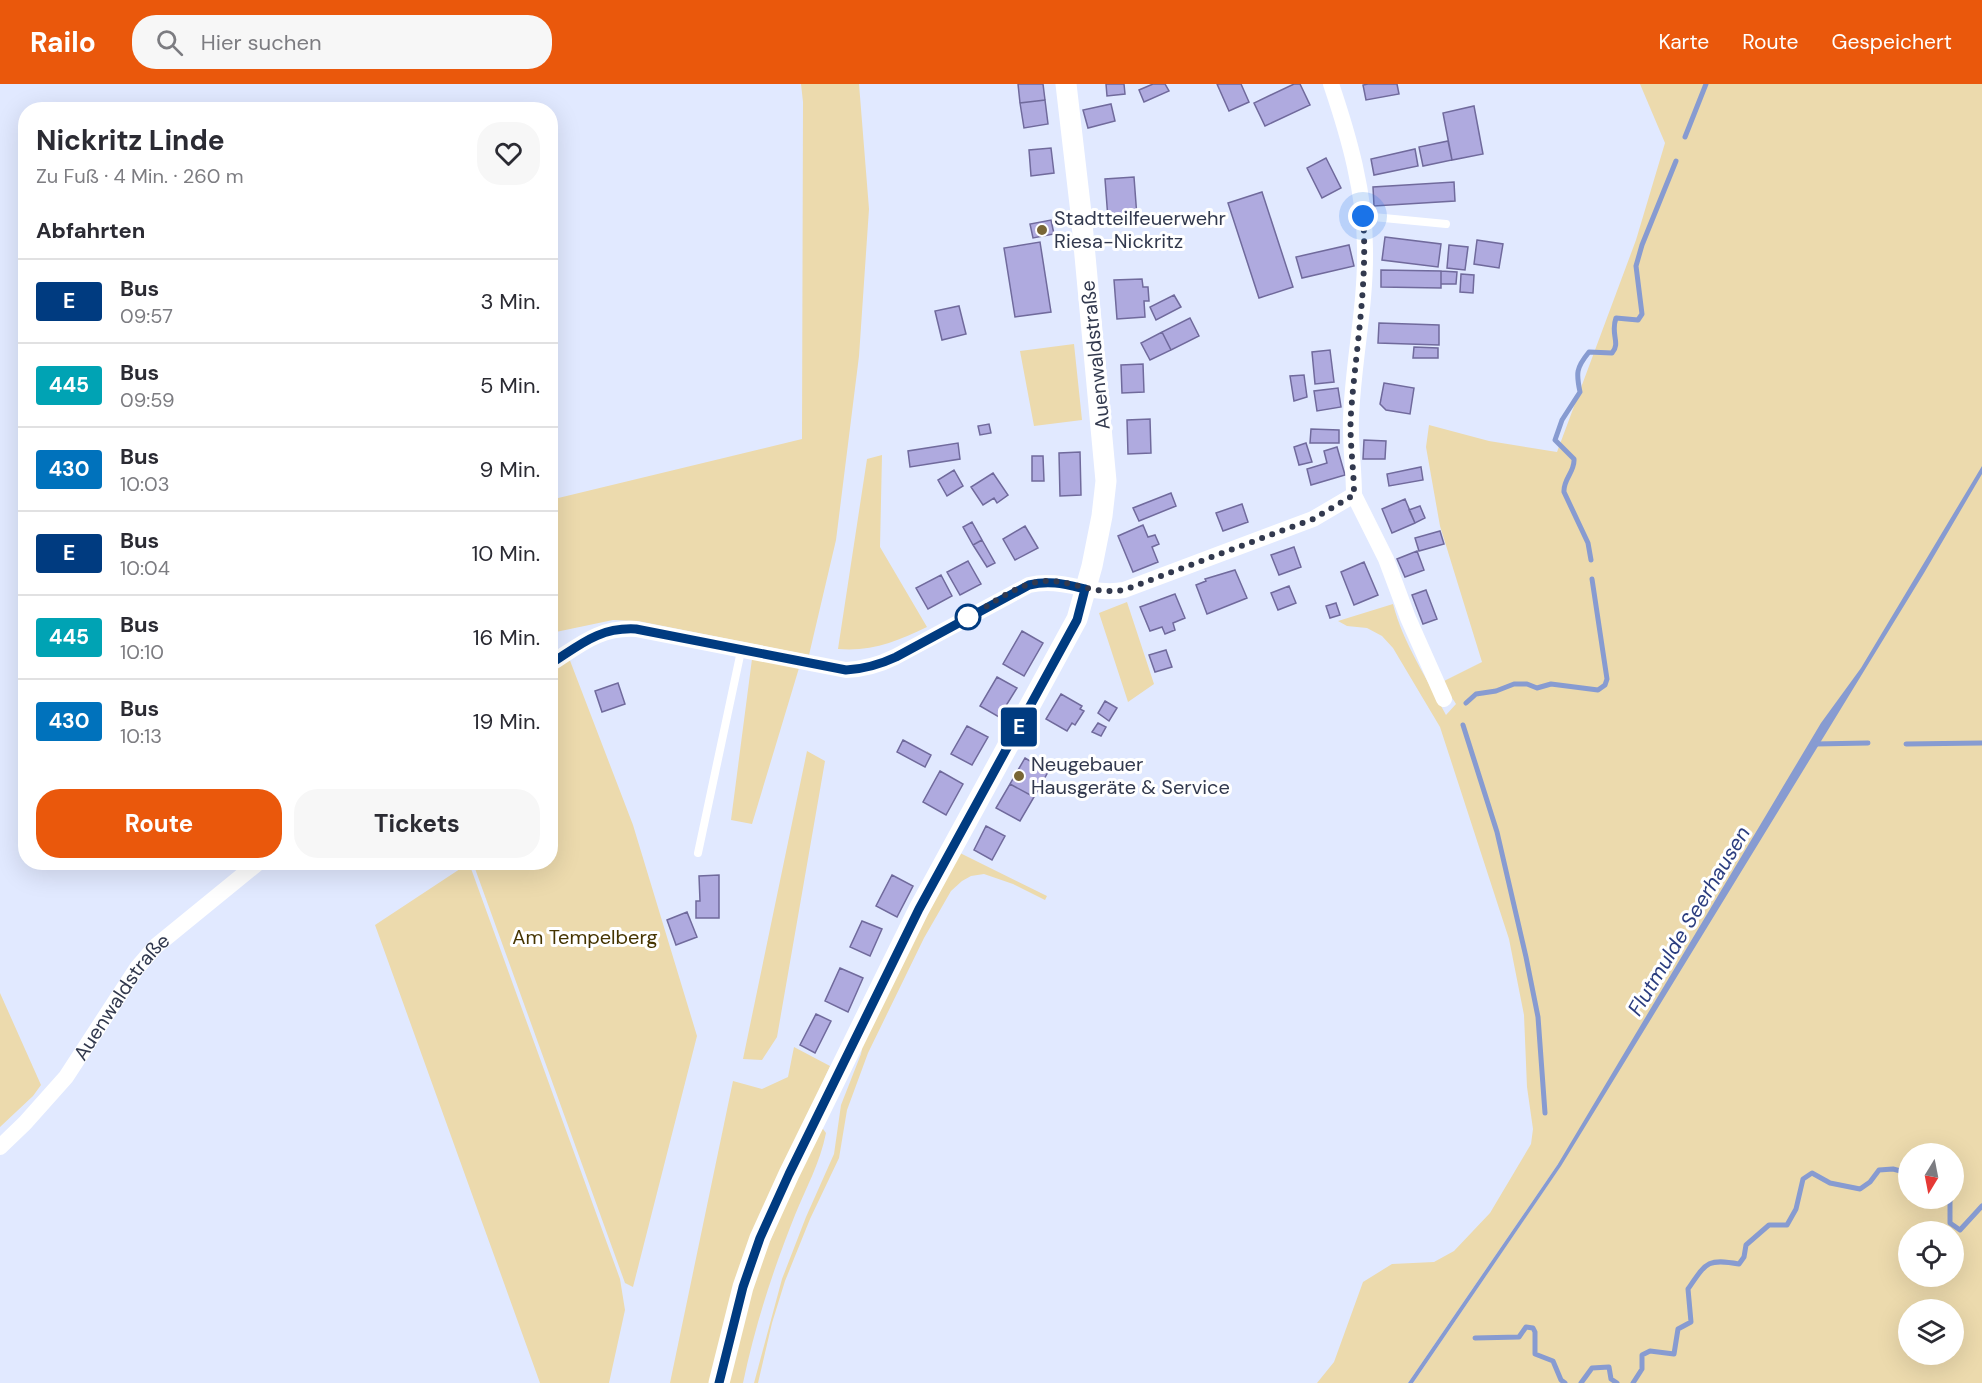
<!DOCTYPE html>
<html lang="de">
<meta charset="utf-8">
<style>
body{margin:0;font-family:"DM Sans",sans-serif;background:#f7f7f7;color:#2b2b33;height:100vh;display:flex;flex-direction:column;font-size:22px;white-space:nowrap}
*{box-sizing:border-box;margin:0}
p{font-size:20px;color:#7c7c81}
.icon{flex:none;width:33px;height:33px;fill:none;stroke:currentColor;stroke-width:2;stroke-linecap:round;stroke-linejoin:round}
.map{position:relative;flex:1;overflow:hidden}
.side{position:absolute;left:18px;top:18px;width:540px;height:768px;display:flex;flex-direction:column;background:#fff;border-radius:24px;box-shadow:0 6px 24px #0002}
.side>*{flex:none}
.badge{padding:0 12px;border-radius:4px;font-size:21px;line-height:39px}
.needle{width:39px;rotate:190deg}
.controls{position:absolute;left:1898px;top:1059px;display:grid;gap:12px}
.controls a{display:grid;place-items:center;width:66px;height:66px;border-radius:50%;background:#fff;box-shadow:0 6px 24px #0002;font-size:30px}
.you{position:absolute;width:30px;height:30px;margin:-15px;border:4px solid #fff;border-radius:50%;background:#1a73e8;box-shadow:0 0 0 9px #1a73e833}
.map>.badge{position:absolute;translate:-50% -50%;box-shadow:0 0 0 3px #fff}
h2{padding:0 18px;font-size:22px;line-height:54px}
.round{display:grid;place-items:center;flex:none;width:63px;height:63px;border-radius:24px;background:#f7f7f7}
.summary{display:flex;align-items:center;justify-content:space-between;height:102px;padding:0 18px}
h1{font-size:28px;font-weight:700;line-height:45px}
.primary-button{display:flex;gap:12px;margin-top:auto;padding:12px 18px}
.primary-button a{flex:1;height:69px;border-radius:24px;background:#ea580c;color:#fff;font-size:24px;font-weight:700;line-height:69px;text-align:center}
.primary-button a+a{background:#f7f7f7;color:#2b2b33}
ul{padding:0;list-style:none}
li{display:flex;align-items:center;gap:18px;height:84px;padding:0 18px;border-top:2px solid #e1e1e2}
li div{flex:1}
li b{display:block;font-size:22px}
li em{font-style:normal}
li .badge{min-width:66px;font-weight:700;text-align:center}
header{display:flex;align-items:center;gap:36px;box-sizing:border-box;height:84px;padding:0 30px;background:#ea580c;color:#fff}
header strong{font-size:28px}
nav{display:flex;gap:33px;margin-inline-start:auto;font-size:21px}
.search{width:420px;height:54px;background:#f7f7f7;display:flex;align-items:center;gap:15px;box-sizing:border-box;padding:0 21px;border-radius:24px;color:#7c7c81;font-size:22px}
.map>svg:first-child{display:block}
.green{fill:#ecdaad;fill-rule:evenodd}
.water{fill:#879bd1}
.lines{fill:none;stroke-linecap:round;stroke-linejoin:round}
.stream{stroke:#879bd1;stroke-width:5}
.building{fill:#afaadf;stroke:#706a9c;stroke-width:1.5}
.service{stroke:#fff;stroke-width:8}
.minor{stroke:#fff;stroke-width:16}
.tertiary{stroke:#fff;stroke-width:21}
.line-casing{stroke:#fff;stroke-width:14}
.line{stroke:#003b80;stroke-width:9}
.walk{stroke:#32394e;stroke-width:6;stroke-dasharray:0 10.8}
.poi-dot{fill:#796635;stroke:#fff;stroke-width:2}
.stop-dot{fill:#fff;stroke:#003b80;stroke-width:3}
.labels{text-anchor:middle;stroke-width:6;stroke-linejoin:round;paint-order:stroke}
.poi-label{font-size:20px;fill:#32394e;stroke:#fff;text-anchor:start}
.street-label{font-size:20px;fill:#32394e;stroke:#fff}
.park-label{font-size:20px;fill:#453400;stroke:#fff}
.water-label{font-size:21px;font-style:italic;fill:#2b3d7f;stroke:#fff}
</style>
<header>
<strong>Railo</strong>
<div class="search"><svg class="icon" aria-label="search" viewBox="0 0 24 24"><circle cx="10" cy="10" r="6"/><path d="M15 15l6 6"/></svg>Hier suchen</div>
<nav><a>Karte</a><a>Route</a><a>Gespeichert</a></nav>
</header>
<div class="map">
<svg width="1982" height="1299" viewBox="0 0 1982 1299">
<rect width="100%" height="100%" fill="#e1e9ff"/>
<!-- green -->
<path class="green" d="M801,0H859L869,125L859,272L836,456L809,571L638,537L613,536L551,549L550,416L802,355L803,18Z
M1640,0H1982V1299H1413L1560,1083L1558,1080L1408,1299H1317L1334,1278L1363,1198L1392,1180L1434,1178L1454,1167L1490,1129L1531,1060L1533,1045L1527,1003L1524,931L1509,855L1440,643L1393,564L1382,552L1367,544L1347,542L1338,537L1393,520C1403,559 1428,596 1446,631L1456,620L1442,598L1482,578L1440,442L1426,363L1429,341L1489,357L1557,368L1636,156L1665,59ZM1908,1070H1953V1114H1908ZM1908,1148H1953V1192H1908ZM1908,1226H1953V1270H1908Z
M1074,260L1082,336L1034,342L1020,267Z
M882,371L880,463L927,543C898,557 871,568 838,565L867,375Z
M1127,518L1154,600L1128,618L1099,529Z
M569,574L633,741L697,952L633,1203L625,1199L473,779L550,778L551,586Z
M752,575L799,584L752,740L731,736Z
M807,667L825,677L777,953L762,976L743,975Z
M960,769L1047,812L1045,816L1013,800L984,790L971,792L962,797L951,807L924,854L868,969L847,1026L839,1074L810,1135L785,1197L772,1239L758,1299H754L782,1195L806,1133L834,1070L841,1021L861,970L862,965L858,962Z
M469,779L620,1195L625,1226L609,1299H540L375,841Z
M0,909L41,1001L33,1012L0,1043Z
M794,963L830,982L754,1152L712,1299H670L733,997L762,1005L788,993Z
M823,1045L826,1049C820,1079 806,1104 795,1131C773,1186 755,1241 743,1299H727L750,1205L816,1046Z"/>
<!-- water -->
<path class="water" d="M1982,382V390L1924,489L1561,1082L1413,1299H1408L1558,1080L1821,639L1861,584Z"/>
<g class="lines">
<!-- stream -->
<path class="stream" d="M1685,53L1706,0
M1591,476L1588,459L1564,408C1563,395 1575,388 1574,375L1555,356L1562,336L1580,308C1576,289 1576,284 1589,268L1612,269C1621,259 1610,250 1616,234L1638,236L1642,230L1636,182L1642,161L1676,77
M1466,619L1476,610L1496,607L1514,600H1527L1537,604L1551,600L1598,606L1605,601L1607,595L1592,495
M1463,641L1497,748L1526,873L1538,933L1545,1029
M1815,660L1868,659
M1906,660L1982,659
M1953,1101V1104
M1950,1114V1139L1960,1146L1982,1122
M1475,1254L1519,1253L1526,1243L1533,1244L1535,1248V1270L1553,1277L1561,1296L1565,1299
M1581,1299L1592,1284L1609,1283L1611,1295L1617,1299
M1633,1299L1642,1285V1271L1650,1267L1674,1270L1678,1245L1691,1238L1688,1205C1706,1179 1707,1174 1739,1180L1744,1173L1746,1161L1769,1141H1787L1796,1125L1803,1095L1812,1089L1830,1099L1860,1105L1870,1098L1879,1086L1893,1085L1908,1089"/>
</g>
<!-- building -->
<path class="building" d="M1018,0H1043L1045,16L1020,19Z
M1106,0H1124L1125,10L1107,12Z
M1153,0H1165L1169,7L1144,18L1139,6Z
M1217,0H1241L1249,18L1229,27Z
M1294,0H1300L1310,21L1265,42L1254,19Z
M1368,0H1397L1399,10L1366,16L1363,1Z
M1045,16L1048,40L1024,44L1020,19Z
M1111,20L1115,37L1088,44L1083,26Z
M1474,22L1483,70L1452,76L1443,29Z
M1448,57L1452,76L1423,82L1419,63Z
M1051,64L1054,89L1031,92L1029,66Z
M1415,65L1418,82L1374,91L1371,75Z
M1326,74L1341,104L1322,114L1307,84Z
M1134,93L1137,133L1108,135L1105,95Z
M1454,98L1455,117L1374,122L1373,103Z
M1262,108L1293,203L1259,214L1228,119Z
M1051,136L1054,150L1033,154L1030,140Z
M1385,153L1441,160L1438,183L1382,176Z
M1477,156L1503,160L1499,184L1474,180Z
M1040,158L1051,228L1015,233L1004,164Z
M1349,161L1354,182L1302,194L1296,173Z
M1449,161L1468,163L1465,186L1447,184Z
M1381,186L1441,187V204L1381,203Z
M1441,187L1457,188L1456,200H1441Z
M1461,190L1474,191L1473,209L1460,208Z
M1142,195L1143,203H1148L1149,217H1144L1145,233L1117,235L1114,196Z
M1174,211L1181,223L1156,236L1150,223Z
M959,222L966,250L942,256L935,227Z
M1190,234L1199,252L1171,266L1162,248Z
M1379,239L1439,241V261L1378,259Z
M1162,248L1171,266L1150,276L1141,259Z
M1414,263L1438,264V274H1413Z
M1330,266L1334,298L1315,300L1312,268Z
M1143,280L1144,308L1122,309L1121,281Z
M1304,291L1307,313L1294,317L1290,292Z
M1384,299L1414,304L1410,330L1386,326L1380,320Z
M1338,304L1341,323L1317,327L1314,307Z
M1150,335L1151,369L1128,370L1127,336Z
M989,340L991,349L980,351L978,342Z
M1311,345L1339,346V359H1310Z
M1364,356L1386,357L1385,375H1363Z
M958,359L960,375L910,383L908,367Z
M1306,359L1312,378L1299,381L1294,363Z
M1337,363L1345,391L1311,401L1307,385L1327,379L1324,367Z
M1080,368L1081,411L1060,412L1059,369Z
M1032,372H1043L1044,397H1032Z
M1421,383L1423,396L1389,402L1387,390Z
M954,386L963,402L947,412L938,396Z
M993,389L1008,411L997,419L994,414L983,421L971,403Z
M1171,409L1176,422L1139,437L1133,424Z
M1405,415L1415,439L1392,449L1382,425Z
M1242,420L1248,438L1223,447L1216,429Z
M1420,422L1425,434L1415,439L1409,426Z
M972,438L982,456L973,461L963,443Z
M1143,441L1148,453L1155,451L1159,460L1152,463L1158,478L1133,488L1118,452Z
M1025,442L1038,464L1015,476L1003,455Z
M1440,447L1444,460L1419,467L1415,454Z
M982,456L995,479L987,483L973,461Z
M1294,463L1301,483L1279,491L1271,471Z
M1417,467L1424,486L1405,493L1397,475Z
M968,477L981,500L960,511L947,488Z
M1364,478L1378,511L1354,521L1341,488Z
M1235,486L1247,514L1207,530L1196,501L1206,497L1205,495Z
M941,491L952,512L928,525L916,504Z
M1289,502L1296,519L1278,526L1271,509Z
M1426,506L1437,535L1423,540L1412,511Z
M1175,510L1185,534L1173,539L1175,546L1165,550L1162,543L1150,547L1140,523Z
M1336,519L1340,531L1330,534L1326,522Z
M1022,547L1043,559L1024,592L1003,580Z
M1166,566L1172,583L1155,588L1149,571Z
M997,593L1017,604L999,633L980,622Z
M618,599L625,620L602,628L595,607Z
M1061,610L1082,622L1080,625L1084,627L1075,641L1072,639L1067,647L1046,635Z
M1105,617L1117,624L1109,637L1098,629Z
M1098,639L1106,643L1101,652L1092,648Z
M967,642L988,653L972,681L951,670Z
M903,656L931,671L925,683L897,668Z
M1025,674L1048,688L1034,713L1010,700Z
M940,687L963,700L946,731L923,718Z
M1010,700L1034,713L1020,737L996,724Z
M986,742L1005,752L992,776L974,766Z
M719,791V834H696V817H700L699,792Z
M892,791L913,802L897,833L876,822Z
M687,828L697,853L676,861L667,836Z
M862,837L882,845L870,872L850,863Z
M840,884L863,894L848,928L825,917Z
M816,930L831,937L815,969L800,961Z"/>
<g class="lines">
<!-- service -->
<path class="service" d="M1363,132L1446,140
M698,769L741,567"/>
<!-- minor -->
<g class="minor">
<path d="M1331,0C1349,53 1365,109 1365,165C1366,222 1353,278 1351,334C1350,360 1354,385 1354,411"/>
<path d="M1354,411L1386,475L1408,534L1444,615"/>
<path d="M550,580C580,561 599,543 636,545L846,586C864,585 879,581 895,573L1029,501C1063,493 1090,512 1124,506L1313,435L1354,411"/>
<path id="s1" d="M0,1063L25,1039L66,993L137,884L156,862L259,778"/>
</g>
<!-- tertiary -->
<path class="tertiary" d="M719,1299L743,1203L760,1154L789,1090L919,825L1077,535L1092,482L1102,432L1106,397L1081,129L1066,0"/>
</g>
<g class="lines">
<!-- line casing -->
<g class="line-casing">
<path id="line" d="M550,580C580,561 599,543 636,545L846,586C864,585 879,581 896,573L1029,501C1050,496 1064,500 1085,505L1077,536L919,825L789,1090L760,1154L743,1203L719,1299"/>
</g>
<!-- line -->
<use href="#line" class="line"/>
<!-- walk -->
<path class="walk" d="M968,533C991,521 1018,499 1045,497C1073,496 1092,511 1124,506L1313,435L1354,411C1354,384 1349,356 1351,329C1356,263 1368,198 1363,132"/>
</g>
<!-- markers -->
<g class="poi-dot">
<circle cx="1042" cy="146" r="6"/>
<circle cx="1019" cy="692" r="6"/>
</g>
<circle class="stop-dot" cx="968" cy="533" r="12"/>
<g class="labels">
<!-- poi labels -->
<g class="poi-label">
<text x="1054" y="141">Stadtteilfeuerwehr<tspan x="1054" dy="23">Riesa-Nickritz</tspan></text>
<text x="1031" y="687">Neugebauer<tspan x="1031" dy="23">Hausgeräte &amp; Service</tspan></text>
</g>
<!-- street labels -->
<g class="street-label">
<text transform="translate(1095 271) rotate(-96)" y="7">Auenwaldstraße</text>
<text dy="7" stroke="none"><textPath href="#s1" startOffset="194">Auenwaldstraße</textPath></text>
</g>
<!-- park labels -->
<g class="park-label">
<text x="585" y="860">Am Tempelberg</text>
</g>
<!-- water labels -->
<g class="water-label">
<text transform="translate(1689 837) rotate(-59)" y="7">Flutmulde Seerhausen</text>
</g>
</g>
</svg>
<div class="controls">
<a><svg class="needle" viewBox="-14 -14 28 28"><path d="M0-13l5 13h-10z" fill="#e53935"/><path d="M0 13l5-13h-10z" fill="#7c7c81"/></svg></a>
<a><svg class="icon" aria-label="locate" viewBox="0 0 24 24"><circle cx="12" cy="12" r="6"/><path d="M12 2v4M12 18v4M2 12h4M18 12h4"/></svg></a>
<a><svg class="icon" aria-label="layers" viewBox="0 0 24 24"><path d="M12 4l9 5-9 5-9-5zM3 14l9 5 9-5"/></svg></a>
</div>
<div class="you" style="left:1363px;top:132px"></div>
<b class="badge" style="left:1019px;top:643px;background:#003b80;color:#fff">E</b>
<section class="side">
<div class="summary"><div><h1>Nickritz Linde</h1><p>Zu Fuß · 4 Min. · 260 m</p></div><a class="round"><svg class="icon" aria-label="heart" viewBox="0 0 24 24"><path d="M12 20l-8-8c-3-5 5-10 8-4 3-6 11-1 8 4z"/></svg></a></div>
<h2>Abfahrten</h2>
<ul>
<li><span class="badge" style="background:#003b80;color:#fff">E</span><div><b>Bus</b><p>09:57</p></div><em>3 Min.</em></li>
<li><span class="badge" style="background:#00a3b4;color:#fff">445</span><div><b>Bus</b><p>09:59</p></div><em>5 Min.</em></li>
<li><span class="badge" style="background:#0072bc;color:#fff">430</span><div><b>Bus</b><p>10:03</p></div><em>9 Min.</em></li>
<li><span class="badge" style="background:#003b80;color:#fff">E</span><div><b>Bus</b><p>10:04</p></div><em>10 Min.</em></li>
<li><span class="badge" style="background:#00a3b4;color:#fff">445</span><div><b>Bus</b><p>10:10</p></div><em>16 Min.</em></li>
<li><span class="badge" style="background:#0072bc;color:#fff">430</span><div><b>Bus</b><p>10:13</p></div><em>19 Min.</em></li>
</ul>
<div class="primary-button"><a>Route</a><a>Tickets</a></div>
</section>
</div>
